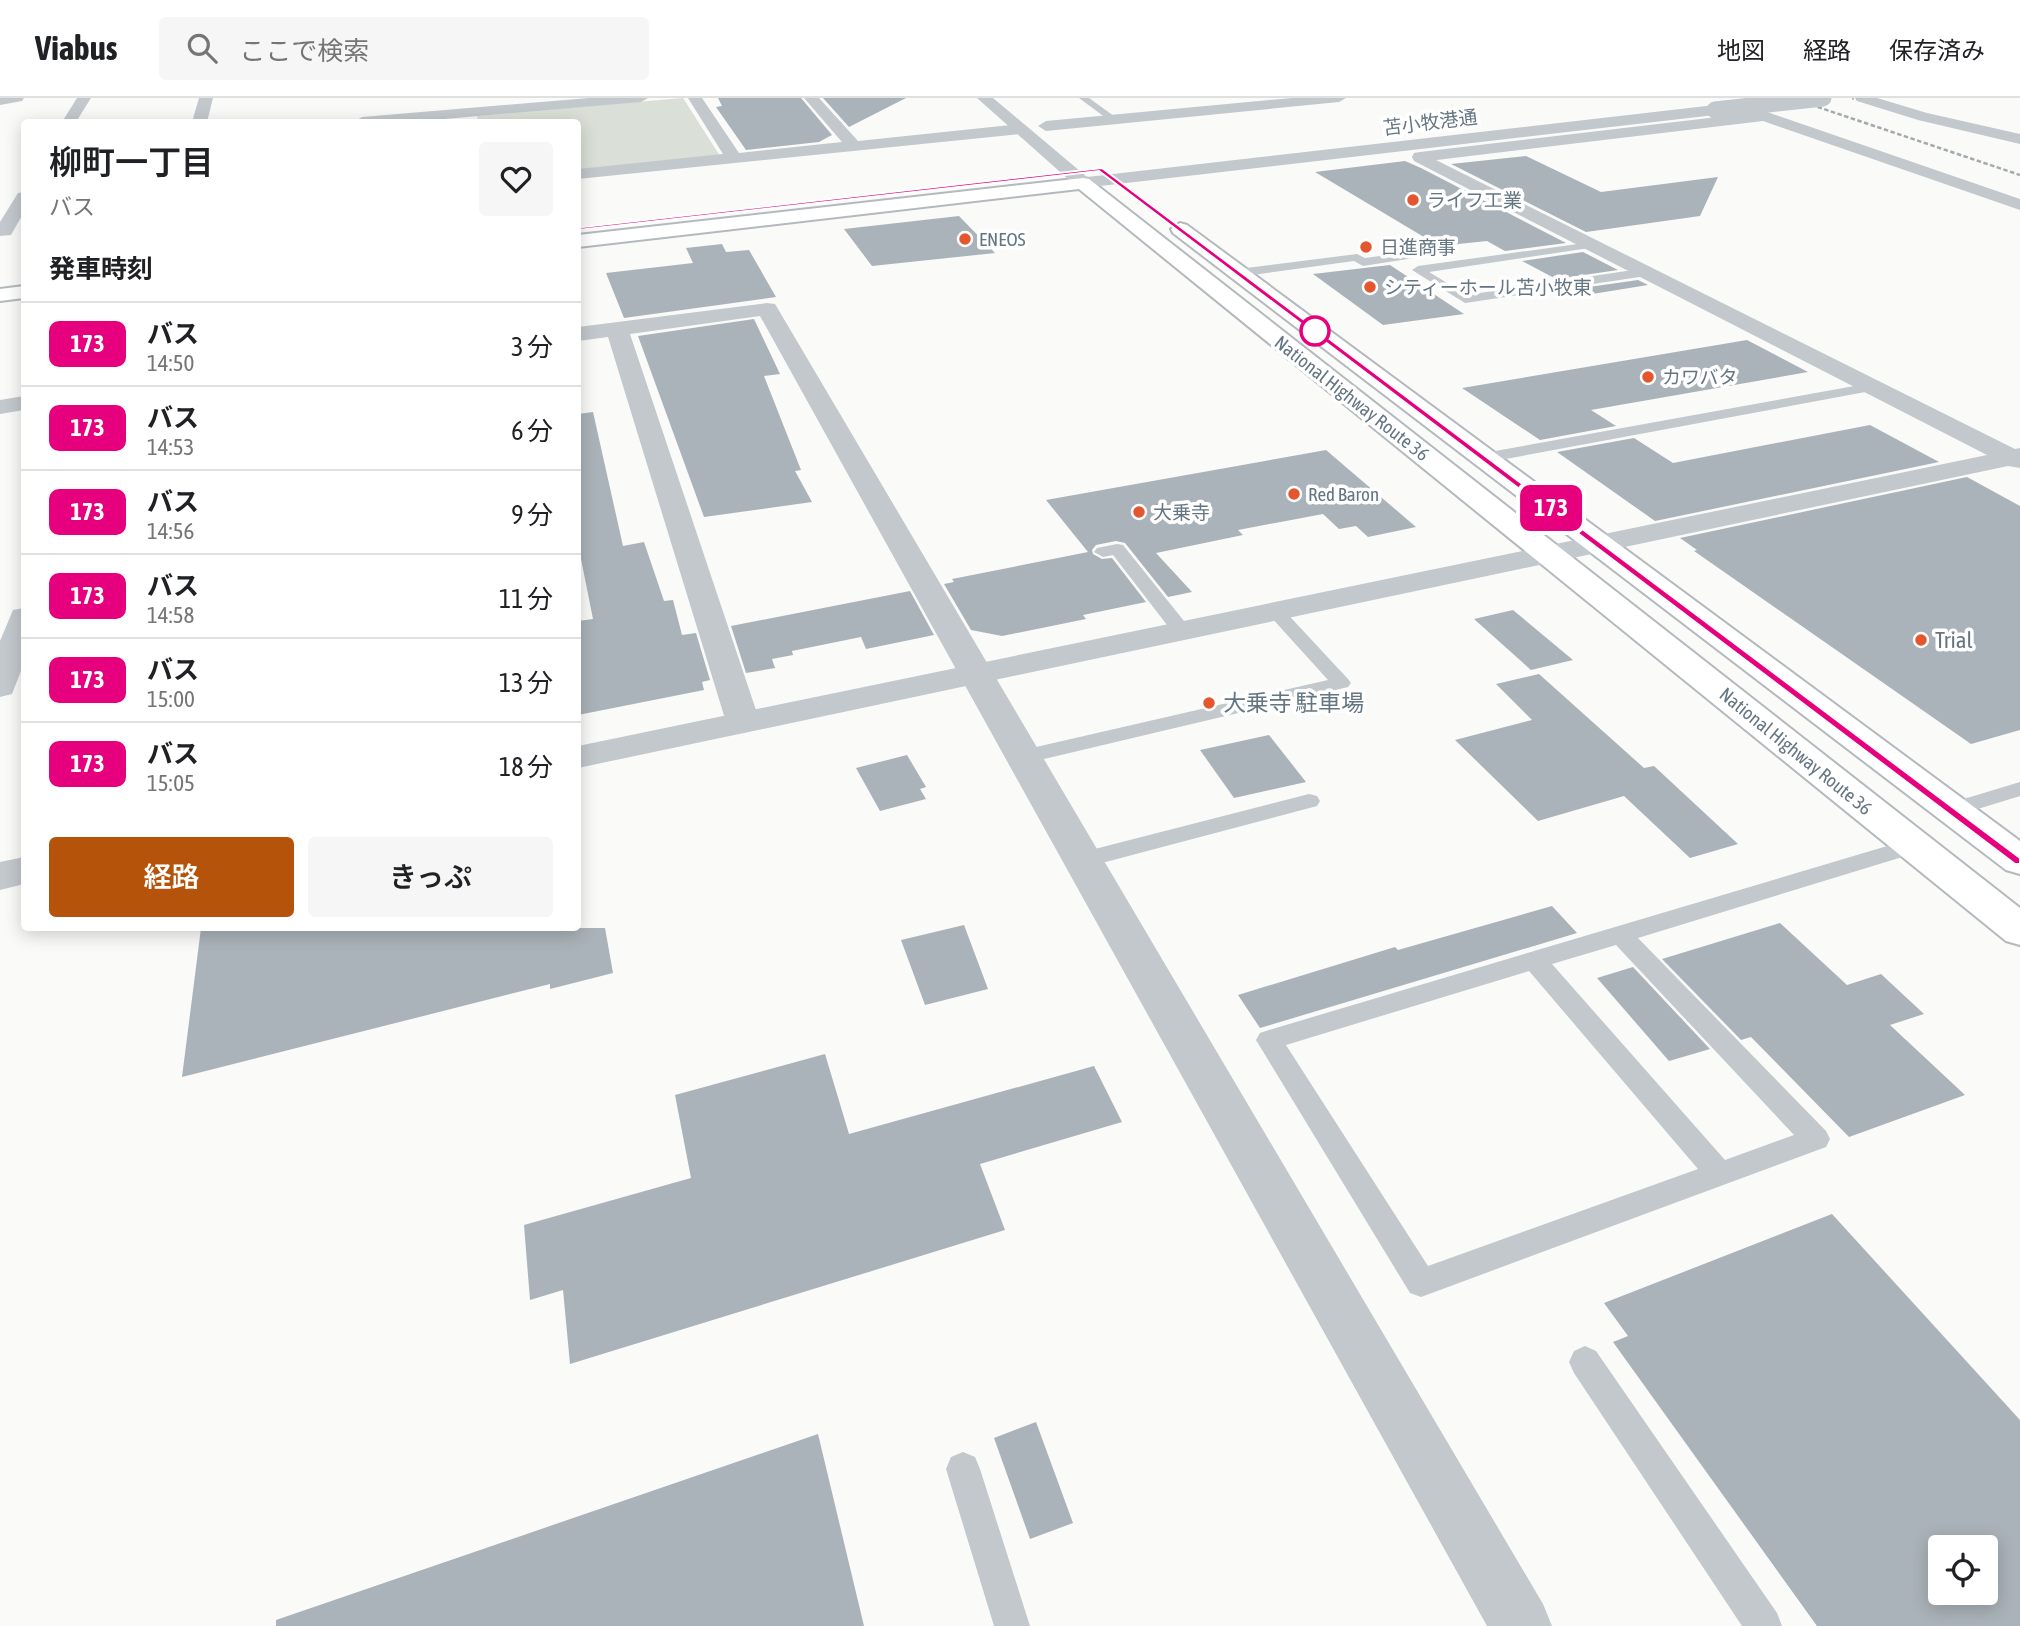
<!DOCTYPE html>
<html lang="ja">
<meta charset="utf-8">
<style>
body{margin:0;font-family:"Asap Condensed","Noto Sans JP",sans-serif;background:#f6f6f6;color:#202124;height:100vh;display:flex;flex-direction:column;font-size:26px;white-space:nowrap}
*{box-sizing:border-box;margin:0}
p{font-size:23px;color:#757577}
.icon{flex:none;width:38px;height:38px;fill:none;stroke:currentColor;stroke-width:2;stroke-linecap:round;stroke-linejoin:round}
.map{position:relative;flex:1;overflow:hidden}
.drawer{position:absolute;left:21px;top:21px;width:560px;height:812px;display:flex;flex-direction:column;background:#fff;border-radius:7px;box-shadow:0 4px 18px #0003}
.drawer>*{flex:none}
.badge{padding:0 14px;border-radius:10px;font-size:24px;line-height:46px}
.fabs{position:absolute;left:1928px;top:1437px;display:grid;gap:14px}
.fabs a{display:grid;place-items:center;width:70px;height:70px;border-radius:7px;background:#fff;box-shadow:0 4px 18px #0003;font-size:35px}
.map>.badge{position:absolute;translate:-50% -50%;box-shadow:0 0 0 4px #fff}
h2{padding:0 28px;font-size:26px;line-height:63px}
.round{display:grid;place-items:center;flex:none;width:74px;height:74px;border-radius:7px;background:#f6f6f6}
.summary{display:flex;align-items:center;justify-content:space-between;height:119px;padding:0 28px}
h1{font-size:33px;font-weight:600;line-height:52px}
.primary-button{display:flex;gap:14px;margin-top:auto;padding:14px 28px}
.primary-button a{flex:1;height:80px;border-radius:7px;background:#b45309;color:#fff;font-size:28px;font-weight:600;line-height:80px;text-align:center}
.primary-button a+a{background:#f6f6f6;color:#202124}
ul{padding:0;list-style:none}
li{display:flex;align-items:center;gap:21px;height:84px;padding:0 28px;border-top:2px solid #e0e0e0}
li div{flex:1}
li b{display:block;font-size:26px}
li em{font-style:normal}
li .badge{min-width:77px;font-weight:700;text-align:center}
header{display:flex;align-items:center;gap:42px;box-sizing:border-box;height:98px;padding:0 35px;background:#fff;border-bottom:2px solid #e0e0e0}
header strong{font-size:33px}
nav{display:flex;gap:38px;margin-inline-start:auto;font-size:24px}
.search{width:490px;height:63px;background:#f6f6f6;display:flex;align-items:center;gap:18px;box-sizing:border-box;padding:0 24px;border-radius:7px;color:#757577;font-size:26px}
.map>svg:first-child{display:block}
.green{fill:#dadfd7}
.building{fill:#aab3b9;fill-rule:evenodd}
.lines{fill:none;stroke-linecap:round;stroke-linejoin:round}
.trunk-casing{stroke:#b4b9bd;stroke-width:4}
.service{fill:#c3c8cc;fill-rule:evenodd}
.minor{fill:#c3c8cc;fill-rule:evenodd}
.tertiary{fill:#c3c8cc;fill-rule:evenodd}
.trunk{fill:#fff;fill-rule:evenodd}
.rail{stroke:#a2aab0;stroke-width:2.5;stroke-dasharray:4.5 2.5;stroke-linecap:butt}
.path-bridge{stroke:#bbbfc2;stroke-width:2;stroke-dasharray:2 2;stroke-linecap:butt}
.tertiary-bridge{stroke:#c3c8cc;stroke-width:17}
.line{fill:#e6007e;stroke:#fff;stroke-width:2}
.poi-dot{fill:#e4572e;stroke:#fff;stroke-width:2.5}
.stop-dot{fill:#fff;stroke:#e6007e;stroke-width:3.5}
.labels{text-anchor:middle;stroke-width:7;stroke-linejoin:round;paint-order:stroke}
.far-street-label{font-size:19px;fill:#657683;stroke:#fff}
.far-poi-label{font-size:19px;fill:#657683;stroke:#fff;text-anchor:start}
.poi-label{font-size:23px;fill:#657683;stroke:#fff;text-anchor:start}
</style>
<header>
<strong>Viabus</strong>
<div class="search"><svg class="icon" aria-label="search" viewBox="0 0 24 24"><circle cx="10" cy="10" r="6"/><path d="M15 15l6 6"/></svg>ここで検索</div>
<nav><a>地図</a><a>経路</a><a>保存済み</a></nav>
</header>
<div class="map">
<svg width="2020" height="1528" viewBox="0 0 2020 1528">
<rect width="100%" height="100%" fill="#fafaf8"/>
<!-- green -->
<path class="green" d="M683,0L720,58L578,72V24H478L477,18Z"/>
<!-- building -->
<path class="building" d="M718,0H801L832,37L819,44L746,52L716,9L722,8Z
M823,0H906L849,29Z
M1526,58L1601,94L1718,79L1700,118L1586,134L1451,66Z
M1405,63L1421,70L1566,145L1505,153L1487,143L1439,148L1315,74Z
M959,118L995,155L872,168L844,131Z
M722,146L726,154L749,152L776,199L624,220L606,175L693,165L686,150Z
M1583,154L1618,172L1556,181L1522,163Z
M1390,167L1464,216L1383,227L1313,176Z
M1638,182L1648,187L1586,197L1575,191Z
M754,221L780,276L764,278L801,372L795,373L812,404L704,419L638,238Z
M1747,242L1808,274L1591,312L1616,328L1540,342L1462,290Z
M593,314L623,448L644,444L664,503L673,502L682,537L696,535L710,582L702,584L704,592L578,617V523L593,521L578,446V316Z
M1870,327L1939,364L1655,423L1557,354L1634,340L1673,365Z
M1326,352L1416,429L1368,439L1356,428L1339,431L1323,416L1238,432L1243,437L1156,455L1192,494L1168,499L1125,445L1116,443L1096,447L1092,452L1093,456L1102,461L1112,460L1146,504L1083,517L1086,521L1002,538L971,532L944,486L954,484L952,481L1088,454L1046,402Z
M1967,379L2020,408V632L1971,646L1694,453L1697,452L1680,440Z
M910,493L934,537L866,551L861,539L792,553L793,557L772,561L775,570L746,575L731,528Z
M1513,512L1573,562L1531,572L1474,521Z
M1539,576L1644,670L1654,668L1738,746L1690,760L1624,698L1538,723L1455,642L1532,622L1496,586Z
M1269,637L1306,684L1234,700L1200,652Z
M907,657L926,689L920,691L926,701L880,713L856,670Z
M1552,808L1577,835L1260,930L1238,897L1395,849L1398,852Z
M1780,825L1847,887L1881,876L1924,916L1890,927L1965,997L1849,1039L1751,939L1741,942L1662,861Z
M964,827L988,891L925,907L901,842Z
M201,830H605L613,875L550,891V886L182,979Z
M1633,869L1710,951L1669,963L1597,880Z
M825,956L849,1036L1094,968L1122,1024L980,1066L1005,1132L570,1266L563,1192L530,1202L524,1127L691,1080L675,997Z
M1832,1116L2020,1322V1528H1817L1613,1244L1628,1238L1604,1205ZM1941,1449H1986V1494H1941Z
M1036,1324L1073,1425L1030,1441L994,1340Z
M818,1336L864,1528H276V1522Z"/>
<g class="lines">
<!-- trunk casing -->
<g class="trunk-casing">
<path id="trunk" d="M1083,80L1089,81L2020,810V847L2006,843L1079,91L578,149V137Z
M1180,125L1187,127L2020,743V776L2006,772L1173,135L1171,131Z
M24,188V200L0,203V191Z"/>
</g>
<!-- service -->
<path class="service" d="M1079,0H1089L1118,21L1110,23Z
M1592,144L1598,147L1596,149L1429,174L1467,197L1646,170L1652,174L1646,178L1465,205L1412,172L1418,168Z
M1442,150L1446,151V155L1363,168L1354,163L1238,179L1232,175L1238,171L1357,156L1365,160Z
M1871,285L1878,289L1876,292L1484,365L1476,360L1484,355Z
M1117,446L1123,447L1188,528L1190,532L1188,536H1174L1113,457L1103,459L1094,454L1097,450Z
M1275,508L1281,509L1348,581L1351,585L1348,589L1023,666L1016,664L1013,659L1016,654L1023,652L1328,582L1269,517L1266,513Z
M2020,684V698L1952,719L1944,717L1941,712L1944,707Z
M1309,696L1317,698L1320,703L1317,708L1083,770L1075,768L1072,762L1075,756L1083,754Z
M1914,740L1922,743L1925,748L1922,753L1638,840L1826,1033L1830,1041L1826,1049L1421,1199L1410,1195L1256,942L1260,935L1269,932ZM1616,847L1794,1037L1725,1062L1552,866ZM1529,873L1698,1071L1428,1168L1286,947Z
M1585,1248L1596,1253L1777,1515L1782,1528H1742L1574,1275L1569,1264L1574,1253Z
M963,1354L975,1359L980,1371L1030,1528H994L946,1371L951,1359Z"/>
<!-- minor -->
<path class="minor" d="M0,0H24L22,3L0,7Z
M77,0H91L76,24H62Z
M589,0H648L641,4L410,24H354L362,19Z
M688,0H702L739,55L842,44L804,0H819L858,43L1020,26L1028,31L1020,36L578,81V71L723,56Z
M1292,0H1346L1339,4L1046,33L1038,28L1046,23Z
M1741,5L2020,101V112L1763,23L1420,64L1412,59L1420,54L1743,16L1733,10Z
M24,94V114L11,137L0,138V124L18,95Z
M767,205L775,206L778,211L1543,1506L1552,1528H1487L760,218L630,236L760,624L755,631L743,635L731,631L726,624L608,239L578,243V229Z
M24,298V312L0,316V302Z"/>
<!-- tertiary -->
<path class="tertiary" d="M199,0H213L207,24H192Z
M977,0H993L1087,79L1715,7L1723,12L1715,17L1083,90L1077,89Z
M1855,0H1877L1927,15L2020,36V46L1918,22L1857,3Z
M1420,54L2015,351L2020,350V370L2008,368L578,670V648L1987,357L1414,63L1412,59L1414,55Z
M24,510V565L12,596L0,599V543L13,512Z
M24,759V786L0,792V764Z"/>
<!-- trunk -->
<use href="#trunk" class="trunk"/>
<!-- rail -->
<path class="rail" d="M1791,0L2020,77"/>
<!-- path-bridge -->
<path class="path-bridge" d="M1852,1L1864,0"/>
<!-- tertiary-bridge -->
<path class="tertiary-bridge" d="M1715,12L1823,0"/>
</g>
<!-- line -->
<path class="line" d="M1102,70L2020,760V766H2015L1099,73L578,132L574,130Z"/>
<!-- markers -->
<g class="poi-dot">
<circle cx="1413" cy="102" r="7"/>
<circle cx="965" cy="141" r="7"/>
<circle cx="1366" cy="149" r="7"/>
<circle cx="1370" cy="189" r="7"/>
<circle cx="1648" cy="279" r="7"/>
<circle cx="1294" cy="396" r="7"/>
<circle cx="1139" cy="414" r="7"/>
<circle cx="1921" cy="542" r="7"/>
<circle cx="1209" cy="605" r="7"/>
</g>
<circle class="stop-dot" cx="1315" cy="233" r="14"/>
<g class="labels">
<!-- far-street labels -->
<g class="far-street-label">
<text transform="translate(1430 24) rotate(-7)" y="7">苫小牧港通</text>
<text transform="translate(1352 300) rotate(38)" y="7">National Highway Route 36</text>
<text transform="translate(1796 653) rotate(39)" y="7">National Highway Route 36</text>
</g>
<!-- far-poi labels -->
<g class="far-poi-label">
<text x="1427" y="109">ライフ工業</text>
<text x="979" y="148">ENEOS</text>
<text x="1380" y="156">日進商事</text>
<text x="1384" y="196">シティーホール苫小牧東</text>
<text x="1662" y="286">カワバタ</text>
<text x="1308" y="403">Red Baron</text>
<text x="1153" y="421">大乗寺</text>
</g>
<!-- poi labels -->
<g class="poi-label">
<text x="1935" y="550">Trial</text>
<text x="1223" y="613">大乗寺 駐車場</text>
</g>
</g>
</svg>
<div class="fabs">
<a><svg class="icon" aria-label="locate" viewBox="0 0 24 24"><circle cx="12" cy="12" r="6"/><path d="M12 2v4M12 18v4M2 12h4M18 12h4"/></svg></a>
</div>
<b class="badge" style="left:1551px;top:410px;background:#e6007e;color:#fff">173</b>
<section class="drawer">
<div class="summary"><div><h1>柳町一丁目</h1><p>バス</p></div><a class="round"><svg class="icon" aria-label="heart" viewBox="0 0 24 24"><path d="M12 20l-8-8c-3-5 5-10 8-4 3-6 11-1 8 4z"/></svg></a></div>
<h2>発車時刻</h2>
<ul>
<li><span class="badge" style="background:#e6007e;color:#fff">173</span><div><b>バス</b><p>14:50</p></div><em>3 分</em></li>
<li><span class="badge" style="background:#e6007e;color:#fff">173</span><div><b>バス</b><p>14:53</p></div><em>6 分</em></li>
<li><span class="badge" style="background:#e6007e;color:#fff">173</span><div><b>バス</b><p>14:56</p></div><em>9 分</em></li>
<li><span class="badge" style="background:#e6007e;color:#fff">173</span><div><b>バス</b><p>14:58</p></div><em>11 分</em></li>
<li><span class="badge" style="background:#e6007e;color:#fff">173</span><div><b>バス</b><p>15:00</p></div><em>13 分</em></li>
<li><span class="badge" style="background:#e6007e;color:#fff">173</span><div><b>バス</b><p>15:05</p></div><em>18 分</em></li>
</ul>
<div class="primary-button"><a>経路</a><a>きっぷ</a></div>
</section>
</div>
